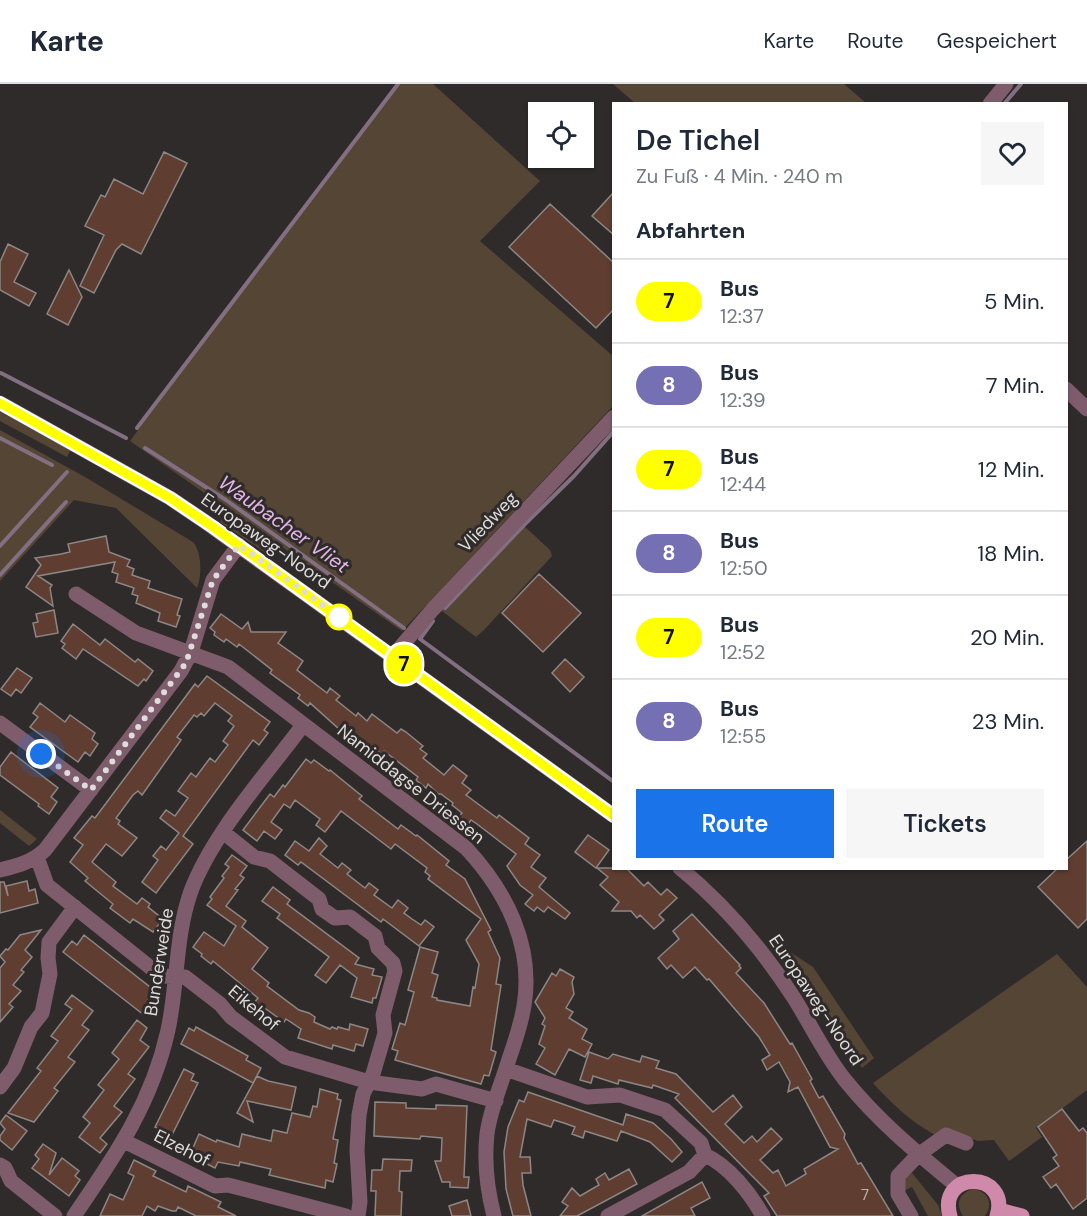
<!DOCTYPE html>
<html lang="de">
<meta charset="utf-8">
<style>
body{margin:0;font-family:"DM Sans",sans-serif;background:#f6f6f7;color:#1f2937;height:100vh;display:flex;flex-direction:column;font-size:22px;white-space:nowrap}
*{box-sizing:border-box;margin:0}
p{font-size:20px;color:#747a83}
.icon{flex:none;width:33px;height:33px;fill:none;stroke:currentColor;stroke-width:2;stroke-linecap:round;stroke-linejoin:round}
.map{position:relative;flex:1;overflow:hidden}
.details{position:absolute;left:612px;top:18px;width:456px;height:768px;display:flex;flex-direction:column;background:#fff;border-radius:0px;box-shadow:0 2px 4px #0004}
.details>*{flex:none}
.badge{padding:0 12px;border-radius:20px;font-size:21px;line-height:39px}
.buttons{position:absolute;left:528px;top:18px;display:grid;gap:12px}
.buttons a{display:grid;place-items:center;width:66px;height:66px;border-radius:0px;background:#fff;box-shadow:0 2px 4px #0004;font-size:30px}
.you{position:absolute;width:30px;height:30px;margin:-15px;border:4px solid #fff;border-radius:50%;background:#1a73e8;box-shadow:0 0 0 9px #1a73e833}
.map>.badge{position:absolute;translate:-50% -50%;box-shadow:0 0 0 3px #fff}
h2{padding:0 24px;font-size:22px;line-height:54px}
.round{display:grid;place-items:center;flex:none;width:63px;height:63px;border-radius:0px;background:#f6f6f7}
.summary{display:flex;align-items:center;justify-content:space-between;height:102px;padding:0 24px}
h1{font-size:28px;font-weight:600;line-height:45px}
.primary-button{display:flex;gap:12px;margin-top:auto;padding:12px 24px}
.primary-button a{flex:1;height:69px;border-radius:0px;background:#1a73e8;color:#fff;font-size:24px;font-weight:600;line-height:69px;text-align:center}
.primary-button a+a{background:#f6f6f7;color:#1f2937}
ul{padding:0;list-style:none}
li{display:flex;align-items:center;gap:18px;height:84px;padding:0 24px;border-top:2px solid #e0e1e3}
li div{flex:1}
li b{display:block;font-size:22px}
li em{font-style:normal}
li .badge{min-width:66px;font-weight:700;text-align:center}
header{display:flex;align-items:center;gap:36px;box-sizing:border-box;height:84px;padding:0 30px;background:#fff;border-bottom:2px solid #e0e1e3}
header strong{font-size:28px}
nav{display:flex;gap:33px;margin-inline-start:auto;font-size:21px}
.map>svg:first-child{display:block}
.green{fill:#544535}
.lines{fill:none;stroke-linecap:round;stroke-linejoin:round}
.stream{stroke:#827082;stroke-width:4}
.building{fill:#5f3d30;stroke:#8c8785;stroke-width:1.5}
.minor{stroke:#7e5c6b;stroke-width:15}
.major{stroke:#cf89aa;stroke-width:15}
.line-casing{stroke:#fff;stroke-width:14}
.line{stroke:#ff0;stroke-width:9}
.walk{stroke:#dfdcdc;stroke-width:6;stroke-dasharray:0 10.8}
.stop-dot{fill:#fff;stroke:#ff0;stroke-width:3}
.labels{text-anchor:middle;stroke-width:6;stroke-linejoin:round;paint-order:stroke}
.number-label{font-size:15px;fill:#bfb4b1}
.street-label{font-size:18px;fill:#dfdcdc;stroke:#302b2b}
.water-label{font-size:20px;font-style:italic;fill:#e3b6e7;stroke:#302b2b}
</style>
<header>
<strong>Karte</strong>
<nav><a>Karte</a><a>Route</a><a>Gespeichert</a></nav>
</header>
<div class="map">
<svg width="1087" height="1132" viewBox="0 0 1087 1132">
<rect width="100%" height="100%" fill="#302b2b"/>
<!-- green -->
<path class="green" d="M397,0H433L540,97L480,157L613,272V322L402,547L130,357Z
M613,0H844L866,19H635Z
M0,328L71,365L67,373L0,337Z
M0,346L85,393L193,458C202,468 202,492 197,504L116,424L74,416L0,497Z
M224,432H227L274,465L270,472L220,438Z
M522,440L550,466L552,472L484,546L476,553L438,524Z
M0,726L37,755L29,762L0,739Z
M790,868L813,883L874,974L862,984Z
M1057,870L1087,903V1006L1036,1044L1042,1053L1009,1077L994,1056L978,1057L949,1047L935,1051C910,1037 892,1020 873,999Z
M912,1089L938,1121L942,1132H928L912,1103L903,1107L904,1094Z
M973,1105C988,1107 994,1120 985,1132H963C955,1120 959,1109 973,1105Z"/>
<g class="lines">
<!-- stream -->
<path class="stream" d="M1004,20L1021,0
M1,289L126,354
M137,344L398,0
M0,354L52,381
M145,364L226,416L404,544
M0,462L67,388
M0,491L66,418
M445,524L525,440L574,392L614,347
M433,537L420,555L614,698"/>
</g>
<!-- building -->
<path class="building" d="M164,68L187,79L141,170L122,160L116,166L94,209L80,202L104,151L85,142L101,111L105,113L114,95L143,110Z
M614,108V151L592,132Z
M550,120L614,179V225L596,244L509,163Z
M8,160L28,170L14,198L36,209L29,222L0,206V178Z
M69,186L82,213L68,241L47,230Z
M106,452L109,468L130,476L127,482L134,485L132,491L150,497L148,504L182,515L177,531L180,532L176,543L158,537L160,529L136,519L138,512L132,510L134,504L116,498L118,490L112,488L115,478L38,492L52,501L50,504L53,522L26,503L41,481L35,474L61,470L70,468L68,460Z
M539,490L581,529L543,568L502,529Z
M54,526L58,549L36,553L33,539L38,538L36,530Z
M221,530L242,545L248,538L251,548H286L278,559L303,577L297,586L327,609L330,604L340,612L336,616L356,632L358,629L367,637L372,630L397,649L401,645L406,648L423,662L420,665L427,670L423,674L444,691L453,681L467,692L462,699L471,706L466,711L497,734L499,731L529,754L525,760L540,771L531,783L546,794L539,803L570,829L565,835L548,823L544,828L537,823L534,827L525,820L533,811L520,801L507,782L516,770L477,740L471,736L469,739L459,732L462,729L452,721L453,719L441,710H438L428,700L426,704L416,696L418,693L384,667L382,670L372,663L370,665L350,650L348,653L310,619L308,622L298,614L300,611L270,589L272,586L239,560L237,563L226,555L224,558L214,551L215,548L210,544Z
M73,540L100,561L105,555L135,578L138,575L153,587L146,597L144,595L138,602L83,565L76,575L62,564L65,560L61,557Z
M565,575L584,593L570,608L552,589Z
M17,584L32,594L21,609L16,605L11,612L1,605Z
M207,592L270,638L264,646L268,649L259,661L253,656L183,752L193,760L156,809L142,798L158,776L153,772L161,762L166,766L179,749L160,734L166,726L175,732L188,714L178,707L191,689L196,693L210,674L215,678L228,661L223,657L234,642L228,637L232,632L215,619L204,632L201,629L197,633L194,631L177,653L181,656L142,711L138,707L133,711L116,734L120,737L118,740L137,754L122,772L106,760L92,778L116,798L113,802L137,820L142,814L150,820L148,823L163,835L153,848L133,835L130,839L110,824L113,820L85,797L88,794L70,778L83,761L74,754L92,732L95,734L195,600L198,603Z
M40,619L65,638L70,631L95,649L92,655L98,660L90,672L85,668L78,678L30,643L38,633L33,629Z
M11,668L58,704L51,713L57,718L49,730L38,722L39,720L0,691V683Z
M306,675L311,679L314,676L329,687L330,686L362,712L359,715L398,745L401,741L416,752L417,751L449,777L446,781L465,795L491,846L488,848L500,874L496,900L501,901L491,966L496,968L489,992L484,991L481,1000L395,976L398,967L392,965L400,939L405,941L414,908L408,906L420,863L438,868L432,889L438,891L432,913L437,914V916L470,922L473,903L475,904L479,880L466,856L481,835L428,795L430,792L425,788L427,784L395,760L391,765L341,727L325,748L316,741L320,735L295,716L290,724L284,720L271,738L282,746L275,755L264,747L257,757L243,746L270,710L274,713L283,701L285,703Z
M588,751L609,766L596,784L575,768Z
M319,754L327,762L320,770L338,784L342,779L351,786L347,790L365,804L369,799L378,806L374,811L392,824L398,816L408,824L404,829L412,835L421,841L425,836L434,843L419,862L383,835L381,838L301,778L298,781L285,771L295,757L309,767Z
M1087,757V835L1078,844L1038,803L1058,784H1066V776Z
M232,771L247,782L240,791L244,794L235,805L238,806L226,822L246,837L242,843L268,864L252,885L269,899L267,902L299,926L309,929L315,933L314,938L330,945L332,943L337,945L338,943L349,946L350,940L368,945L363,962L356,960L354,967L333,961L332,965L298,954L301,945L286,935L284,938L266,925L265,927L259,923L254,919L258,914L213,877L211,880L201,872L202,870L193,863L204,848L224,862L236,842L207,821L212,815L210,813L224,794L222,792L229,783L225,780Z
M597,784H626L644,802L648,798L661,811L667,805L677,814L659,831L664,836L654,845L640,831L637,834L631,827H612L619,818L600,801L608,793Z
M27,797L29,807L35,805L38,819L0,829V798H4L8,812L6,802Z
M273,803L290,816L287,820L359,874L355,880L374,885L372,891L382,893L376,914H373L372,919L351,913L357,894L340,881L326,899L315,891L329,873L277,834L280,830L262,817Z
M692,830L740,881L739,882L741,884L736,889L764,919L790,960L792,959L812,995L810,997L819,1014L823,1012L845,1050L844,1054L858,1080L861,1079L893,1132H777L764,1112L769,1109L675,1014L679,1010L653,1001L652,1004L619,996L618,1000L593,992L591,999L580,996L589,968L608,975L613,970L640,978L642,972L659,977L656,984L676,990L713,1028L733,1011L742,1023L725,1040L744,1059L752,1052L757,1058L771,1044L782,1055L760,1076L773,1089L778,1086L786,1102L806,1090L804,1085L838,1065L830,1063L798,1003L788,1008L790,998L779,978L767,986L762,976L770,971L759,953L709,895L707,896L695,883L683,894L671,881L667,885L658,874L679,855L673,847Z
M41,846L25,866L32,873L21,886L24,888L13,901L21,907L9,920L13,923L0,938V884L5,878L0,872L6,865L8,866L20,851Z
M84,851L155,907L148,916L153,920L144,931L63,868L72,857L77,861Z
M560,885L574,893L572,898L574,910L566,924L573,928L569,934L587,945L582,955L592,960L585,973L569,965L555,991L536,980L545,964L539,960L545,942L542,940L545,934L535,918L552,889L556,892Z
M72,911L93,927L82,941L89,946L68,973L75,978L54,1004L58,1007L34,1038L8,1029L41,987L37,984L58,957L51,952L72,925L65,920Z
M137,936L147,944L140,956L149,963L128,990L135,995L114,1022L122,1028L100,1054L107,1060L100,1069L79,1053L90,1039L83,1033L104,1006L98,1001L119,975L112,969Z
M196,943L248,972L246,976L261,984L253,999L181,960L189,944L194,947Z
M184,985L194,990L191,996L198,999L169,1057L159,1052L162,1046L155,1043Z
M257,992L268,997L296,1003L291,1026L247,1017L253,1038L237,1029Z
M320,1005L338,1010L337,1015L341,1016L333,1055L338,1056L334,1079L337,1080L333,1098L326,1096L325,1104L269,1091L271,1085L240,1078L239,1082L218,1078L215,1084L195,1074L198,1069L192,1066L199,1050L216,1058L217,1056L239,1063L242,1050L271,1057L273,1046L287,1049L292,1029L310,1033L313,1022L317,1023Z
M528,1008L623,1041L626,1030L653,1039L671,1055L682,1068L672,1078L650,1058L621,1047L617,1057L585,1047L583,1054L572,1050L575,1043L564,1039L554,1036L551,1043L527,1035L520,1073H530L531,1089H522L523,1101L531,1132H513L506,1105L504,1068L508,1043L519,1016L524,1018Z
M375,1018L406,1019V1024L436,1025V1021L467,1022L464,1093H469L468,1104L450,1103V1098H442L435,1077H441L442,1054L421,1052L420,1055L374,1052Z
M1062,1025L1079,1047L1083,1044L1087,1049V1114L1073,1125L1056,1100L1051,1104L1043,1093L1059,1082L1053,1074L1057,1071L1038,1043Z
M6,1031L27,1047L12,1066L0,1056V1052L5,1045L0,1039Z
M43,1060L56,1069L49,1091L62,1074L79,1087L75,1092L80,1096L69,1112L32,1084L39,1075L35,1071Z
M383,1075L412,1076L411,1087H400L399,1107L402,1108L401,1132H375L376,1107H371L372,1086H382Z
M134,1076L156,1087L153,1092L186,1108L188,1102L221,1118L218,1123L236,1132H196L178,1123L176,1127H172L158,1122L155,1127L147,1122L142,1132H100L110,1110L123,1116L134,1092L128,1089Z
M629,1085L637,1100L577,1132H560L568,1122L562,1118L572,1104L580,1112L599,1101L596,1095L605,1089L609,1096Z
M702,1098L710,1114L691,1124L695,1132H642Z
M467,1116L471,1132H452L449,1122Z"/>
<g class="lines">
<!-- minor -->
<path class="minor" d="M990,20L1006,0
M1066,305L1087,325
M0,319L170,414L204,437L614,732
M76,510L136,549L228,583L466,764C506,807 534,862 524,922C521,940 515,958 509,975C502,999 490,1025 487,1050C484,1078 487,1105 494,1132
M393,572L433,525L614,333
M0,639L91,706
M223,748L254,773L270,777L319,815L322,825L335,834L350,833L375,852L378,864L393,879L395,887L383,931L385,949L373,990L363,1010L359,1031L357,1066L360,1118L358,1132
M37,773L47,801L161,892L185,893L220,920L231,933L285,973L369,998L422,1005L436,1000L496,1017
M680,784C725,821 763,866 794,914C811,941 825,971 845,996C878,1037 917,1069 957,1102
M0,786C17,782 32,778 45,766L181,587L191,568L213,496L239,461
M506,985L587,1013L620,1011L665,1026L701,1059L705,1071C729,1082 750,1109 763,1132
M0,1003L14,984L31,943L42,929L50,890L48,874L49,858L75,823
M124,1057L215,1102L228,1101L346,1132
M0,1081L5,1084L11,1097L55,1132
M74,1132C115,1072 152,1019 168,946C178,900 175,852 191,807C213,749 265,692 303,641
M608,1132L689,1088L705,1071
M911,1132L898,1110V1092L918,1071L946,1051L966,1059"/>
<!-- major -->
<path class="major" d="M999,1126L1022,1132
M950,1132C937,1085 1011,1087 997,1132"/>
</g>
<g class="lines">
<!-- line casing -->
<g class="line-casing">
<path id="line" d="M0,319L170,414L213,443L614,732"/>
</g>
<!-- line -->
<use href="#line" class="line"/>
<!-- walk -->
<path class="walk" d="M41,670L91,706L186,579L213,496L239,461L341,534L339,533"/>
</g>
<!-- markers -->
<circle class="stop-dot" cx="339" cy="533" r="12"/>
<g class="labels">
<!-- number labels -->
<g class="number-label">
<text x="865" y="1116">7</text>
</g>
<!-- street labels -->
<g class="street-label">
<text transform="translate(488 438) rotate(-46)" y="6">Vliedweg</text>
<text transform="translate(266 457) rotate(35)" y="6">Europaweg-Noord</text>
<text transform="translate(411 700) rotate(38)" y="6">Namiddagse Driessen</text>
<text transform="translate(159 878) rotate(-81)" y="6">Bunderweide</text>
<text transform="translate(816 916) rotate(56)" y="6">Europaweg-Noord</text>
<text transform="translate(254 924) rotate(40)" y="6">Eikehof</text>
<text transform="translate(182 1064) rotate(27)" y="6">Elzehof</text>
</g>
<!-- water labels -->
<g class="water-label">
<text transform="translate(284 440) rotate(35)" y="7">Waubacher Vliet</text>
</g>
</g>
</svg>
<div class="buttons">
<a><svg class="icon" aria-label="locate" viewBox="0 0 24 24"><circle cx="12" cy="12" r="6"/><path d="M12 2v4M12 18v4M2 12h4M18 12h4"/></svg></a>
</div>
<div class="you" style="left:41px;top:670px"></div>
<b class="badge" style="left:404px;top:580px;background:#ff0;color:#111">7</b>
<section class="details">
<div class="summary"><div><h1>De Tichel</h1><p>Zu Fuß · 4 Min. · 240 m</p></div><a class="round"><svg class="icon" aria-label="heart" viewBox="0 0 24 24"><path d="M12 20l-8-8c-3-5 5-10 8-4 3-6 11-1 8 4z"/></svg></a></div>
<h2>Abfahrten</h2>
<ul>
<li><span class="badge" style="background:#ff0;color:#111">7</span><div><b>Bus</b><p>12:37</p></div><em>5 Min.</em></li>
<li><span class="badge" style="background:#7570b3;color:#fff">8</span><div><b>Bus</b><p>12:39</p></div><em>7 Min.</em></li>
<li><span class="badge" style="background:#ff0;color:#111">7</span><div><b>Bus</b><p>12:44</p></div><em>12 Min.</em></li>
<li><span class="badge" style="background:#7570b3;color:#fff">8</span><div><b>Bus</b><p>12:50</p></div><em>18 Min.</em></li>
<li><span class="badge" style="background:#ff0;color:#111">7</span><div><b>Bus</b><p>12:52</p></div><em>20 Min.</em></li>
<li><span class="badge" style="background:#7570b3;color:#fff">8</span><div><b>Bus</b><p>12:55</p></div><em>23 Min.</em></li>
</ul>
<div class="primary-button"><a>Route</a><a>Tickets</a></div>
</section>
</div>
